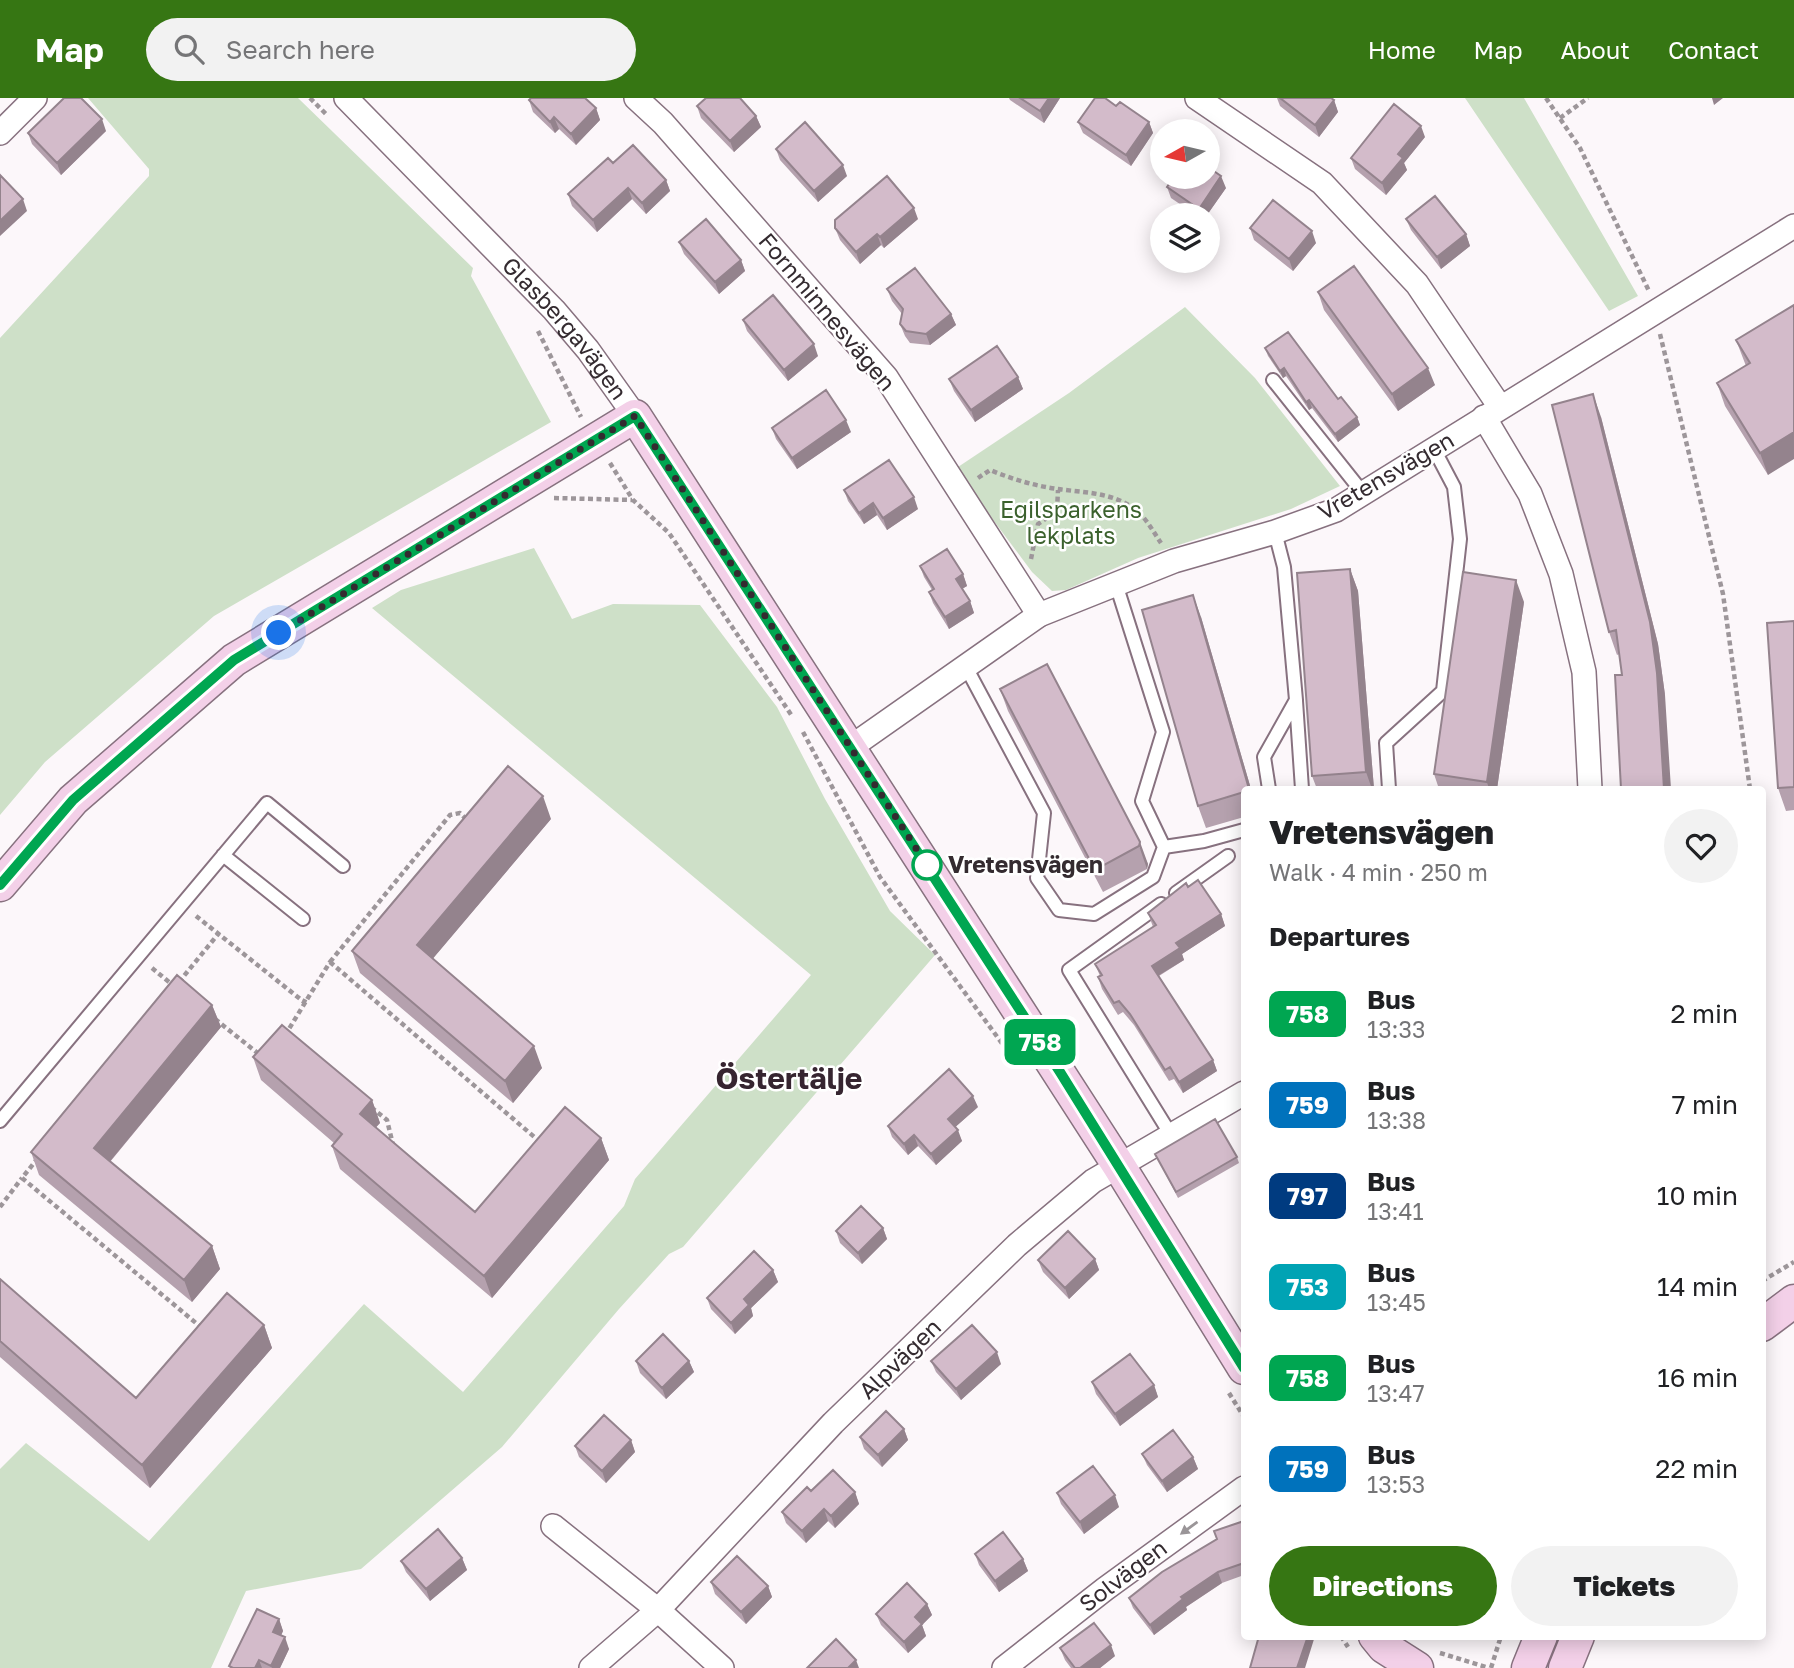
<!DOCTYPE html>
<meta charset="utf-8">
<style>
body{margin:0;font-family:"Golos Text",sans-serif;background:#f2f2f2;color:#202124;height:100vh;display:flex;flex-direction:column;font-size:26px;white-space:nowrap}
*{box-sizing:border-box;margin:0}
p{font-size:23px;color:#757577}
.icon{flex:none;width:38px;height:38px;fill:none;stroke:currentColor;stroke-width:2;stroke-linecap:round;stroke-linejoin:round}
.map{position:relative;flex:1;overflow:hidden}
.details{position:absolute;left:1241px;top:688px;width:525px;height:854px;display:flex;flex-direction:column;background:#fff;border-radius:7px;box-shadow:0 4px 18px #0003}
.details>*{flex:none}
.badge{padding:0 14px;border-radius:10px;font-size:24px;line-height:46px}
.needle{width:46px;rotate:262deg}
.tools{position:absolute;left:1150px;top:21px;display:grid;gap:14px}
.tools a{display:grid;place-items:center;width:70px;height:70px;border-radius:50%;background:#fff;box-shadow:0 4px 18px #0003;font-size:35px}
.you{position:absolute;width:35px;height:35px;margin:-18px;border:5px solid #fff;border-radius:50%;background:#1a73e8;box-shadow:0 0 0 10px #1a73e833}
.map>.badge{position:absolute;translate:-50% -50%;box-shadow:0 0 0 4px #fff}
h2{padding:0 28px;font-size:26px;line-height:63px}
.round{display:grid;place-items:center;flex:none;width:74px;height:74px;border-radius:37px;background:#f2f2f2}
.overview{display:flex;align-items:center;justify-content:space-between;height:119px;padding:0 28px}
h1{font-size:33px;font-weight:800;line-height:52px}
.cta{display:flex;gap:14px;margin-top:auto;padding:14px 28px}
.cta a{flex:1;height:80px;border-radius:42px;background:#367613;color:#fff;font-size:28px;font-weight:800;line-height:80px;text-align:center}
.cta a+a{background:#f2f2f2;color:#202124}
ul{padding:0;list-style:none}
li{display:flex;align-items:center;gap:21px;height:91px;padding:0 28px}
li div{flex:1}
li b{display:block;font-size:26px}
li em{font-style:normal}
li .badge{min-width:77px;font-weight:700;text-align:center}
header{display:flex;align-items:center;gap:42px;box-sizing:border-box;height:98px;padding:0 35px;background:#367613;color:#fff}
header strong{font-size:33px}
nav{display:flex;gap:38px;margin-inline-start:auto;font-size:24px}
.search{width:490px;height:63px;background:#f2f2f2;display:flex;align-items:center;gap:18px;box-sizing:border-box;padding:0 24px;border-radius:38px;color:#757577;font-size:26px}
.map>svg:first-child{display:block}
.green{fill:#cee0c8}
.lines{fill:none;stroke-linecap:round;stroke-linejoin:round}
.lane-casing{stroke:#87717f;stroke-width:16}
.street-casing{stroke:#87717f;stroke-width:26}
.secondary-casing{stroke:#87717f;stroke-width:35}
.path{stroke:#9d969a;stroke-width:4.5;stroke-dasharray:5 3.5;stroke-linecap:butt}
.lane{stroke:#fff;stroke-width:12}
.street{stroke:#fff;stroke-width:23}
.secondary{stroke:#f3d0e8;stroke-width:32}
.wall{fill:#b5a1ae}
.shaded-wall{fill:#94838d}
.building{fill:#d3bbca;stroke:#94838d;stroke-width:2}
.oneway{fill:#9a9598}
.line-casing{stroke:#fff;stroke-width:16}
.line{stroke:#00a651;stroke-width:10}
.walk{stroke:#342b30;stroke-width:7;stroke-dasharray:0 12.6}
.stop-dot{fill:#fff;stroke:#00a651;stroke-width:3.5}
.labels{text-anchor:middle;stroke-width:5;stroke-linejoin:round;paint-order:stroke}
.street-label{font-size:23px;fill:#342b30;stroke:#fff}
.park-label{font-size:23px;fill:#3b612d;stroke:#fff}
.stop-label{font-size:23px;font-weight:bold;fill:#342b30;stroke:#fff;text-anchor:start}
.district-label{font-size:30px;font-weight:bold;fill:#362530;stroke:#fff}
</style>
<header>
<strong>Map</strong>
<div class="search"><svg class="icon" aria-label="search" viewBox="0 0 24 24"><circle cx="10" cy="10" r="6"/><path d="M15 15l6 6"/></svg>Search here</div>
<nav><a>Home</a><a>Map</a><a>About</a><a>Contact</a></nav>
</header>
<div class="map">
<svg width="1794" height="1570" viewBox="0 0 1794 1570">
<rect width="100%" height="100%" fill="#fcf7fa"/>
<!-- green -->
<path class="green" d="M88,0H298L473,170L471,178L551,324L214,518L45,664L0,717V240L149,78V71Z
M1465,0H1524L1638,198L1609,213Z
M1185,209L1255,280L1340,388L1291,411L1138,460L1066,492L1052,493L1032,474L955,371L1069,295Z
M534,450L572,521L613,506L700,507L777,609L825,701L890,813L935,857L683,1149L669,1156L619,1211L502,1349L361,1471L246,1493L211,1570H0V1371L26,1345L149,1443L364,1206L463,1294L624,1108L635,1081L811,877L372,510L401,492Z"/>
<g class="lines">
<!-- lane casing -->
<g class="lane-casing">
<path id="lane" d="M1273,282L1363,395
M1116,486L1163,634L1142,703L1164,749
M966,569L1044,715L1037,780L1059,812L1094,816L1153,779L1164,749L1204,743L1244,732
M1296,603L1302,691
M1269,691L1264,659L1296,602L1284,469L1275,434
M1389,691L1386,645L1443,593L1460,441L1454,389L1434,351
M223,757L303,821
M1176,795L1228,758
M1161,806L1069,872L1171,1037
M0,1023L267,705L343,768"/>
</g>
<!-- street casing -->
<g class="street-casing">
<g id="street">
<path id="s1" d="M346,0L554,212L588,252L635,318"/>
<path d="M636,0L663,25L886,279L1039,517"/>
<path d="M1197,0L1322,85L1417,186L1500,309"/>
<path d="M0,35L35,0"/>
<path d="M1484,319L1530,396L1561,476L1584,574L1590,691"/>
<path d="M851,649L1039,517L1174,463L1275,434L1336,412L1794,128"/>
<path d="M553,1428L658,1512L722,1570"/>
<path d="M591,1570L658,1512L833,1325L1017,1147L1093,1083L1244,995"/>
<path d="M1004,1570L1105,1491L1244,1390"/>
</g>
</g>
<!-- secondary casing -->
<g class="secondary-casing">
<path id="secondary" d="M0,787L73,702L234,562L635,318L1119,1068L1244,1270
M1762,1227L1794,1203
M1375,1538L1384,1549L1417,1570
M1528,1570L1541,1538
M1565,1570L1578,1538"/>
</g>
<!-- path -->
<path class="path" d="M310,0L327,17
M1546,0L1580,50L1649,193
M1560,20L1588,0
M538,233L581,319
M1660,236L1723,496L1750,691
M610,365L633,402L669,435L792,618
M978,380L990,372C1012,381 1035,388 1058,391C1085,395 1117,394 1139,415C1148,423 1154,435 1161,445
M554,400L632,402
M1031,461L1038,426L1057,413L1058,392
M803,634L880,779L1012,959
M196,818L304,904L306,900
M330,864L539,1043L540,1051L488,1121L478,1122L394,1051L387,1022L284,939Z
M330,864L450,717L460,715L469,724
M152,870L175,889
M179,884L219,835
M215,921L260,957
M38,1060L22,1080L202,1230
M0,1109L22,1080
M1762,1183L1794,1164
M1229,1295L1244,1319
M1341,1538L1348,1549
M1440,1555L1489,1570
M1491,1570L1501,1538"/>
<!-- lane -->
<use href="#lane" class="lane"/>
<!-- street -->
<use href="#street" class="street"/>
<!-- secondary -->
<use href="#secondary" class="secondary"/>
</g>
<!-- wall -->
<path class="wall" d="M1009,0H1060L1044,25L1010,2Z
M1277,0H1331L1334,2L1338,14L1319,39L1280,8Z
M529,2L596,10L600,22L576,47L559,31L555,35L533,14Z
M697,8L756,18L761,29L734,54L701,20Z
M1116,8L1149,24L1153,35L1131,68L1083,35L1078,24Z
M106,33L61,77L32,46L28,35Z
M1425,39L1404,65L1407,72L1386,97L1355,71L1351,60Z
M776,51L847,78L818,104L780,62Z
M613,65L666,82L670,93L646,116L632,101L597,134L572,108L568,96Z
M1167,89L1226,90L1207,117H1196L1171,100Z
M918,121L884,150L881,147L860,166L840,142L835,130Z
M1406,121L1466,136L1470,148L1441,171L1411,132Z
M1250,130L1316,145L1293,173L1254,142Z
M679,144L741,162L745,173L719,196L684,156Z
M887,191L951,216L956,227L930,247L910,245L905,238L900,226L902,216L892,203Z
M1318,194L1435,287L1398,313L1324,212Z
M1794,207L1768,377L1725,308L1717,285L1746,268L1736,242Z
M743,222L818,258L788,283L747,233Z
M1265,250L1338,301L1357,319L1360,327L1338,344L1312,310L1309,312L1286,278L1283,280L1268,258Z
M1018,279L1023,291L975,324L954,293L949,281Z
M1601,319L1658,546L1665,597L1619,556L1617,557L1609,534Z
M772,330L851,334L797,371L776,341Z
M844,392L918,411L887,432L877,417L864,426L848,403Z
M920,468L963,476L967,488L962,491L970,503L974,515L949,531L933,505L929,494L932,492L924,479Z
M1350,471L1358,493L1374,691H1317L1312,678Z
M1524,504L1497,691H1439L1434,676Z
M1201,519L1251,691H1244V719L1206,730L1198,708Z
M1794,523V712L1786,713L1778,690Z
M1047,566L1148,766L1147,771L1103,794L1008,613L1000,591Z
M551,721L432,861L542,970L513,1005L360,875L352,853Z
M1188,789L1221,816L1225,828L1182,856L1184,862L1159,878L1213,962L1217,973L1183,995L1174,981L1169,983L1134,927L1123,914L1118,917L1102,891L1098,879L1100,878L1095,866L1153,829L1148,815Z
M212,907L221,929L110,1064L212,1148L220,1171L192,1204L39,1077L31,1054Z
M253,959L372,1002L380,1025L376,1029L475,1114L601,1040L609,1062L492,1200L340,1071L332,1048L334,1045L261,982Z
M978,1009L955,1029L962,1043L936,1067L918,1048L908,1057L892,1039L888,1028Z
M1155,1056L1237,1059L1239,1065L1178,1100Z
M883,1130L887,1141L862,1166L840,1145L836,1133Z
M1095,1161L1099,1172L1069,1201L1043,1174L1038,1162Z
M773,1172L778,1184L751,1210L753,1218L735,1236L711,1211L707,1200Z
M0,1181L136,1300L264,1227L272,1250L150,1390L0,1259Z
M636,1263H689L694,1274L666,1301L640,1275Z
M931,1263L1001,1266L961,1302L936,1274Z
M1092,1284L1154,1287L1158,1299L1120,1328L1096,1296Z
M904,1331L908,1342L882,1369L864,1351L860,1339Z
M631,1342L635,1354L606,1385L579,1359L575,1348Z
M1142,1356L1193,1359L1198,1371L1167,1394L1147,1367Z
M855,1394L859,1406L835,1430L828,1423L806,1445L786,1425L782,1414Z
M1057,1395L1119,1409L1084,1436L1061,1406Z
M1244,1423V1477L1222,1485L1186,1509L1187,1512L1154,1537L1133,1510L1129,1500Z
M975,1456L1023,1461L1028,1473L999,1494L979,1467Z
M462,1460L467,1472L430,1503L406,1474L401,1463Z
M711,1484L768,1488L772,1499L746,1526L715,1496Z
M927,1506L932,1517L922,1527L926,1538L908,1555L881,1527L876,1516Z
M279,1521L283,1533L281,1538L289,1551L280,1570H230L229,1568Z
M1060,1550L1115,1558L1100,1570H1071L1065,1562Z"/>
<!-- shaded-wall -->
<path class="shaded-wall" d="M1049,0H1060L1044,25L1040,13Z
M1712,0H1723L1714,7Z
M1334,2L1338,14L1319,39L1315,27Z
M596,10L600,22L576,47L571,36Z
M756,18L761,29L734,54L730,43Z
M554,19L559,31L555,35L550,24Z
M102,21L106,33L61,77L57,65Z
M1149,24L1153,35L1131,68L1126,57Z
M1421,28L1425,39L1404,65L1407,72L1386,97L1382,85L1398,56Z
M843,67L847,78L818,104L814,93Z
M1221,78L1226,90L1207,117H1201L1199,111Z
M666,82L670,93L646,116L642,105Z
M628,90L632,101L597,134L593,122Z
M23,101L27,113L0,138V123Z
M914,110L918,121L884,150L880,139Z
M1312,133L1316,145L1293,173L1289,161Z
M877,136L881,147L860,166L856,154Z
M1466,136L1470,148L1441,171L1437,159Z
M741,162L745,173L719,196L715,184Z
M951,216L956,227L930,247L926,236Z
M814,246L818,258L788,283L784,272Z
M1284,270L1286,278L1283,280L1280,273Z
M1428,270L1435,287L1398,313L1392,296Z
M1018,279L1023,291L975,324L971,312Z
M1593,296L1601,319L1658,546L1665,597L1671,691H1664Z
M1309,302L1312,310L1309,312L1306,304Z
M1357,319L1360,327L1338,344L1335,336Z
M846,322L851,334L797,371L792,360Z
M1794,334V361L1768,377L1760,355Z
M914,399L918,411L887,432L883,420Z
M873,405L877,417L864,426L859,415Z
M1350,471L1358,493L1374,691H1372L1366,674Z
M963,476L967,488L960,492L956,481Z
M1516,482L1524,504L1497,691H1489L1487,684Z
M1193,497L1201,519L1251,691H1249Z
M970,503L974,515L949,531L945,519Z
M543,698L551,721L425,870L417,847Z
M1140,744L1148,766L1147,771L1139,748Z
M1221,816L1225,828L1182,856L1184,862L1156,879L1152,868L1176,845Z
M212,907L221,929L102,1073L94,1050Z
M534,948L542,970L513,1005L505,983Z
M1213,962L1217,973L1183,995L1179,984Z
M973,998L978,1009L952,1032L948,1021Z
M372,1002L380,1025L368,1038L360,1016Z
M958,1032L962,1043L936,1067L931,1056Z
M914,1037L918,1048L908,1057L904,1046Z
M601,1040L609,1062L492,1200L484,1178Z
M883,1130L887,1141L862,1166L858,1155Z
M212,1148L220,1171L192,1204L184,1182Z
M1095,1161L1099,1172L1069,1201L1065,1190Z
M773,1172L778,1184L751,1210L753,1218L735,1236L731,1225L744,1201Z
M264,1227L272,1250L150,1390L142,1367Z
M997,1254L1001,1266L961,1302L956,1291Z
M689,1263L694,1274L666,1301L662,1290Z
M1154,1287L1158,1299L1120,1328L1115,1316Z
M904,1331L908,1342L882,1369L878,1357Z
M631,1342L635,1354L606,1385L602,1373Z
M1193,1359L1198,1371L1167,1394L1162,1383Z
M855,1394L859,1406L835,1430L831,1418Z
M1115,1397L1119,1409L1084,1436L1080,1424Z
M824,1411L828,1423L806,1445L802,1433Z
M462,1460L467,1472L430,1503L426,1491Z
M1023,1461L1028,1473L999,1494L995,1483Z
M1218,1474L1222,1485L1186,1509L1187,1512L1154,1537L1150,1527L1181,1499Z
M768,1488L772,1499L746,1526L741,1514Z
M927,1506L932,1517L922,1527L926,1538L908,1555L904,1544L915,1519Z
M279,1521L283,1533L277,1545L273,1534Z
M1308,1538H1315L1305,1570H1297Z
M285,1539L289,1551L280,1570H272L271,1568Z
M1111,1547L1115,1558L1100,1570H1080Z
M259,1562L262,1570H255Z
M856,1562L859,1570H848Z"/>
<!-- building -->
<path class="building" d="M64,0H81L102,21L57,65L28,35Z
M531,0H585L596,10L571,36L554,19L550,24L529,2Z
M706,0H740L756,18L730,43L697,8Z
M1020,0H1049L1040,13Z
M1095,0H1105L1116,8L1120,4L1149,24L1126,57L1078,24Z
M1280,0H1331L1334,2L1315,27Z
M1394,6L1421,28L1398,56L1403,60L1382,85L1351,60Z
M805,24L843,67L814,93L776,51Z
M633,47L666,82L642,105L628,90L593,122L568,96L608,60L613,65Z
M1208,69L1221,78L1199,111L1167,89L1174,79H1208Z
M0,77L23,101L0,123Z
M887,78L914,110L880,139L877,136L856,154L835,130V122Z
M1435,98L1466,136L1437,159L1406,121Z
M1273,102L1312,133L1289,161L1250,130Z
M706,121L741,162L715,184L679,144Z
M1354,168L1428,270L1392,296L1318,194Z
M915,170L951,216L926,236L906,233L900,226L903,211L887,191Z
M773,197L814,246L784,272L743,222Z
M1794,207V334L1760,355L1717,285L1750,265L1736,242Z
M1288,234L1338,301L1341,299L1357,319L1335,336L1309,302L1306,304L1284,270L1280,273L1265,250Z
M997,248L1018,279L971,312L949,281Z
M826,292L846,322L792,360L772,330Z
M1593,296L1650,524L1657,575L1664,691H1621L1615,577H1622L1616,532L1609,534L1552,307Z
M889,362L914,399L883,420L873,405L859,415L844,392Z
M947,451L963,476L956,481L970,503L945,519L929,494L934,491L920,468Z
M1350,471L1366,674L1312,678L1297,475Z
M1463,474L1516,482L1487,684L1434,676Z
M1193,497L1249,691H1244V694L1198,708L1142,512Z
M1794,523V689L1778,690L1767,525Z
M1047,566L1140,744L1139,748L1095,772L1000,591Z
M508,668L543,698L417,847L534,948L505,983L352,853Z
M1198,782L1221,816L1176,845L1180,850L1152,868L1213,962L1179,984L1170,969L1165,972L1130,916L1119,903L1114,905L1098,879L1102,877L1095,866L1156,827L1148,815L1186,785L1188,789Z
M177,877L212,907L94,1050L212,1148L184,1182L31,1054Z
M282,927L372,1002L360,1016L475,1114L565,1009L601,1040L484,1178L332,1048L342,1036L253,959Z
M949,971L973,998L948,1021L958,1032L931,1056L914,1037L904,1046L888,1028Z
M1215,1021L1237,1059L1176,1094L1155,1056Z
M861,1108L883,1130L858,1155L836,1133Z
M1068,1133L1095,1161L1065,1190L1038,1162Z
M754,1153L773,1172L744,1201L749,1207L731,1225L707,1200Z
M0,1181L136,1300L227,1195L264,1227L142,1367L0,1243Z
M972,1227L997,1254L956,1291L931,1263Z
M663,1236L689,1263L662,1290L636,1263Z
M1130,1256L1154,1287L1115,1316L1092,1284Z
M886,1313L904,1331L878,1357L860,1339Z
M604,1317L631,1342L602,1373L575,1348Z
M1173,1332L1193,1359L1162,1383L1142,1356Z
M1093,1368L1115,1397L1080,1424L1057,1395Z
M833,1372L855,1394L831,1418L824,1411L802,1433L782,1414L807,1389L811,1393Z
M1244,1423V1465L1218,1474L1181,1499L1183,1501L1150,1527L1129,1500L1162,1474L1217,1441L1214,1433Z
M438,1431L462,1460L426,1491L401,1463Z
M1003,1434L1023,1461L995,1483L975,1456Z
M737,1458L768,1488L741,1514L711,1484Z
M907,1485L927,1506L915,1519L922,1526L904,1544L876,1516Z
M257,1511L279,1521L273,1534L285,1539L271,1568L259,1562L255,1570H233L229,1568Z
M1094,1525L1111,1547L1080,1570H1075L1060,1550Z
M1259,1538H1308L1297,1570H1250Z
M836,1541L856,1562L848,1570H807Z"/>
<!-- one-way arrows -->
<defs><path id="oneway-solid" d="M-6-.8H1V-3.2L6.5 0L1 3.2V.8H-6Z" transform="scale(1.75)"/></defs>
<use class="oneway" href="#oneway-solid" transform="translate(1189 1430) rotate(144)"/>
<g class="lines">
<!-- line casing -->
<g class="line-casing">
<path id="line" d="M0,787L73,702L234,562L635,318L1060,974L1244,1270"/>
</g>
<!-- line -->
<use href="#line" class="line"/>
<!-- walk -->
<path class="walk" d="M279,535L635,318L927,767"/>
</g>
<!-- markers -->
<circle class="stop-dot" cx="927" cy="767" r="14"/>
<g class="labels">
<!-- street labels -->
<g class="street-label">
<text transform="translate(827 214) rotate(50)" y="8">Fornminnesvägen</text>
<text dy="8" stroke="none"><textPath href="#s1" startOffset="318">Glasbergavägen</textPath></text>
<text transform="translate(1386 378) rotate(-30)" y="8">Vretensvägen</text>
<text transform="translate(900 1261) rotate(-44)" y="8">Alpvägen</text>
<text transform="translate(1123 1478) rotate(-37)" y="8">Solvägen</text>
</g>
<!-- park labels -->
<g class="park-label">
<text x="1071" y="420">Egilsparkens<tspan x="1071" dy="26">lekplats</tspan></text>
</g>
<!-- stop labels -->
<g class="stop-label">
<text x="948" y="775">Vretensvägen</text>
</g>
<!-- district labels -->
<g class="district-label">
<text x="789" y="991">Östertälje</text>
</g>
</g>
</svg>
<div class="tools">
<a><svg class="needle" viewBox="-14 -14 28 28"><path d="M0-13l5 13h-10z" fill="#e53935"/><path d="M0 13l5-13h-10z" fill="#757577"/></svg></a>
<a><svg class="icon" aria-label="layers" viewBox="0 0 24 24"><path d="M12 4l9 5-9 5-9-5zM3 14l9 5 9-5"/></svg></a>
</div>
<div class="you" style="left:279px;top:535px"></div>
<b class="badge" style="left:1040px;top:944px;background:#00a651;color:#fff">758</b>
<section class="details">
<div class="overview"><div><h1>Vretensvägen</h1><p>Walk · 4 min · 250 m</p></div><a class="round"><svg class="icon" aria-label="heart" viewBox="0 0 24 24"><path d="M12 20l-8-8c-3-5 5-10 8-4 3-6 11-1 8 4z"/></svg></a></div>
<h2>Departures</h2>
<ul>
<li><span class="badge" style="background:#00a651;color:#fff">758</span><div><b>Bus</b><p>13:33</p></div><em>2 min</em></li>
<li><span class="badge" style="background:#0072bc;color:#fff">759</span><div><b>Bus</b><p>13:38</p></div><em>7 min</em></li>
<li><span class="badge" style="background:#003b80;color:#fff">797</span><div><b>Bus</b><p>13:41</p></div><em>10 min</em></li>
<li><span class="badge" style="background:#00a3b4;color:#fff">753</span><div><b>Bus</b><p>13:45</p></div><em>14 min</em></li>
<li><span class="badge" style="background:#00a651;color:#fff">758</span><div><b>Bus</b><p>13:47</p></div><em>16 min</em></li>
<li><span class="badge" style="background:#0072bc;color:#fff">759</span><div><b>Bus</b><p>13:53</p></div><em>22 min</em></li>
</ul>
<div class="cta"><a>Directions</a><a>Tickets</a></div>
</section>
</div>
